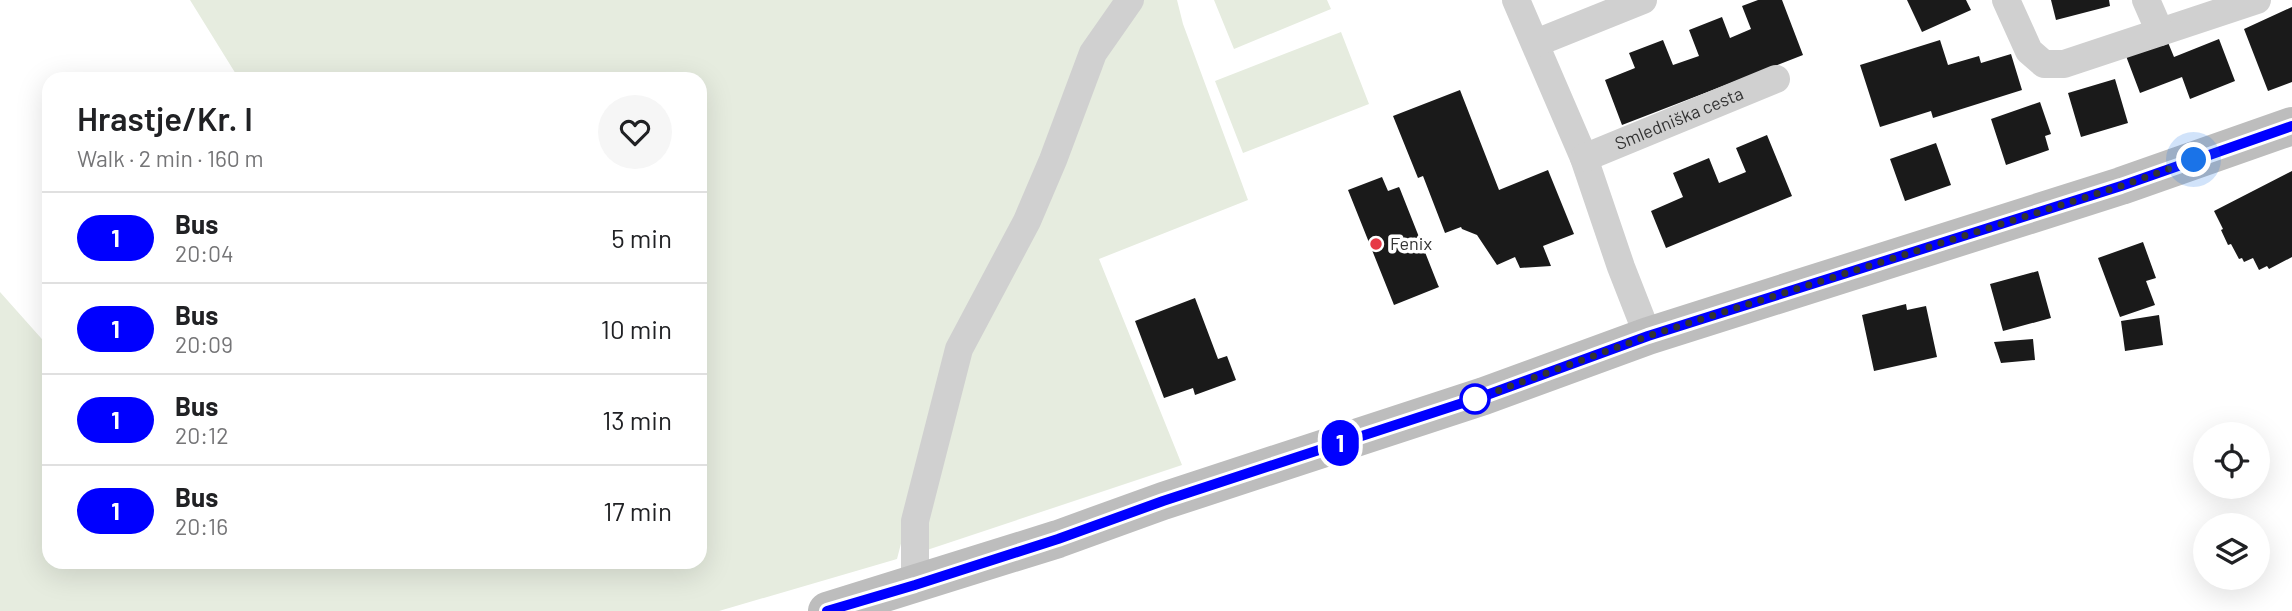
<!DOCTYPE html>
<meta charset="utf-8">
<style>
body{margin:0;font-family:Barlow,sans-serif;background:#f6f6f6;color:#202124;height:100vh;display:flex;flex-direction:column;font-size:26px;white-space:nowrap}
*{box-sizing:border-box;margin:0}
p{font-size:23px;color:#757577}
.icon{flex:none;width:38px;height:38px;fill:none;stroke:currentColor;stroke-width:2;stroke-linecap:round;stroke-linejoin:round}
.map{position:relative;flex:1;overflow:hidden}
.details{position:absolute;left:42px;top:72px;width:665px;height:497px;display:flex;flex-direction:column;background:#fff;border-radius:21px;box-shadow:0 7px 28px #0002}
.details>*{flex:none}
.badge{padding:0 14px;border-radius:23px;font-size:24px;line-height:46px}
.buttons{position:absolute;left:2193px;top:422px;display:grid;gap:14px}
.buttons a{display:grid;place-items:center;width:77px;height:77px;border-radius:50%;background:#fff;box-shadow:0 7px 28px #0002;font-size:35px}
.you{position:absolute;width:35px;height:35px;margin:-18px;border:5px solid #fff;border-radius:50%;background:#1a73e8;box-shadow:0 0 0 10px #1a73e833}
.map>.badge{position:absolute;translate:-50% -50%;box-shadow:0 0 0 4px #fff}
.round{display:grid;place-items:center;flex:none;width:74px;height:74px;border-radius:37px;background:#f6f6f6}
.summary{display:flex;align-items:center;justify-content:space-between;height:119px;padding:0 35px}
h1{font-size:33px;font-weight:600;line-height:52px}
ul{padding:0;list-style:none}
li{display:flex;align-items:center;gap:21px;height:91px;padding:0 35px;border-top:2px solid #e0e0e0}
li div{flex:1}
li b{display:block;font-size:26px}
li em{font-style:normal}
li .badge{min-width:77px;font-weight:700;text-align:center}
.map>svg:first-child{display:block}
.green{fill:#e6ecdf}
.building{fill:#1a1a1a}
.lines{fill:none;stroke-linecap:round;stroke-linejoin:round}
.street{stroke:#d0d0d0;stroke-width:28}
.secondary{stroke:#bdbdbd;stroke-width:38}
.line-casing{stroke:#fff;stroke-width:16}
.line{stroke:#00f;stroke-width:10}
.walk{stroke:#333;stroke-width:7;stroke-dasharray:0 12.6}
.poi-dot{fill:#e63946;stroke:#fff;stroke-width:2.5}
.stop-dot{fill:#fff;stroke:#00f;stroke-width:3.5}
.labels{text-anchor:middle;stroke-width:7;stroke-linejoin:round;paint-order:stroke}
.street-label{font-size:18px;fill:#333;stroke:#fff}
.poi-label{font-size:18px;fill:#333;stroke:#fff;text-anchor:start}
</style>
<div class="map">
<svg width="2292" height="611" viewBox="0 0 2292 611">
<rect width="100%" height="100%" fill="#fff"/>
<!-- green -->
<path class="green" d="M190,0H1115L1046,158L952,346L897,559L719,611H0V292L49,347V562H700V79H239Z
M1139,0H1177L1183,24L1248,200L1099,259L1182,465L927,550L933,464L965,352L1093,74Z
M1214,0H1327L1331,9L1234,49Z
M1341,32L1369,104L1243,153L1215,81Z"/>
<!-- building -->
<path class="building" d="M1758,0H1782L1803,55L1622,125L1605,80L1635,68L1629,53L1663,40L1673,65L1699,56L1689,30L1722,17L1730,38L1751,29L1742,6Z
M1907,0H1966L1971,10L1922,32Z
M2051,0H2109L2110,6L2056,20Z
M2292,7V82L2268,91L2244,29Z
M2219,39L2235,81L2190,99L2182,77L2140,93L2126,56L2167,40L2174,57Z
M1940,40L1948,65L1979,56L1981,63L2011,54L2022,90L1933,118L1931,111L1880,127L1860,65Z
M2115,79L2128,123L2081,137L2068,93Z
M1460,90L1499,190L1548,170L1574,234L1543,246L1551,266L1520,268L1515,257L1497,265L1477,235L1462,229L1461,227L1445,233L1423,176L1418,178L1393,116Z
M2040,102L2051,134L2045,136L2049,150L2006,165L1991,119Z
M1767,135L1792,196L1666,248L1651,211L1683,197L1673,173L1709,158L1719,183L1746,172L1736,148Z
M1936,143L1951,185L1905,201L1890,159Z
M2292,171V257L2269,269L2267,266L2259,270L2253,258L2244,262L2242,258L2239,259L2231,244L2228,245L2221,230L2223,229L2214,211Z
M1382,177L1388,191L1399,187L1400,189L1438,285L1439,287L1394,305L1348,190Z
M2143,242L2156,278L2146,281L2155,305L2120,317L2098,258Z
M2038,271L2051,318L2003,331L1990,284Z
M1195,298L1218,359L1227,356L1236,380L1195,395L1193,388L1164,398L1135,321Z
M1906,304L1907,310L1926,306L1937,357L1874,371L1862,315Z
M2159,315L2163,345L2125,351L2121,321Z
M2033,339L2035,360L2001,363L1994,342Z"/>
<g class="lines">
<!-- street -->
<g class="street">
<path d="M1516,0L1584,158L1621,267L1648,336"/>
<path d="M2006,0L2029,51L2044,64H2064L2257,0"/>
<path d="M2146,0L2160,32"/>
<path d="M1536,43L1643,0"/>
<path id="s1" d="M1584,158L1776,79"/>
<path d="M915,585V521L959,349L1027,221L1053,160L1093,53L1130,0"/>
</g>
<!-- secondary -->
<path class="secondary" d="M827,611L1058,539L1163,501L1484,396L1648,336L2121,186L2292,126"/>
</g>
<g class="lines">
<!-- line casing -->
<g class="line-casing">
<path id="line" d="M827,611L915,585L1058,539L1163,501L1484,396L1648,336L2121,186L2292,126"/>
</g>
<!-- line -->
<use href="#line" class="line"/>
<!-- walk -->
<path class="walk" d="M1475,399L1648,336L2121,186L2194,160"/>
</g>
<!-- markers -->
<circle class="poi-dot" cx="1376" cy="244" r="7"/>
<circle class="stop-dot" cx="1475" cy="399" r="14"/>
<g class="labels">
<!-- street labels -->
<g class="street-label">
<text dy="6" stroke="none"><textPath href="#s1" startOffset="103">Smledniška cesta</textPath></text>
</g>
<!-- poi labels -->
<g class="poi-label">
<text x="1390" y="250">Fenix</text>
</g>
</g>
</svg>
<div class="buttons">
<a><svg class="icon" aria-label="locate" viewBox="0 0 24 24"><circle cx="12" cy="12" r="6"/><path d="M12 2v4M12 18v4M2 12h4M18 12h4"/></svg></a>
<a><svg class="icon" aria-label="layers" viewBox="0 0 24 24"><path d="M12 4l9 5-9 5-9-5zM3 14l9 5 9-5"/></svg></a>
</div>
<div class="you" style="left:2194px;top:160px"></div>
<b class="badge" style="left:1340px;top:443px;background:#00f;color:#fff">1</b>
<section class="details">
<div class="summary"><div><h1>Hrastje/Kr. I</h1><p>Walk · 2 min · 160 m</p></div><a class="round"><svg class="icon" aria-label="heart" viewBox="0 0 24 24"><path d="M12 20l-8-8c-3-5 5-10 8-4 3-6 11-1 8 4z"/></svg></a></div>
<ul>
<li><span class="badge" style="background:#00f;color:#fff">1</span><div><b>Bus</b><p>20:04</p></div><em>5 min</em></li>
<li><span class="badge" style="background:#00f;color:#fff">1</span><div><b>Bus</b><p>20:09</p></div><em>10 min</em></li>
<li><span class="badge" style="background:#00f;color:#fff">1</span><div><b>Bus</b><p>20:12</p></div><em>13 min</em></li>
<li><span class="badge" style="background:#00f;color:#fff">1</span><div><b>Bus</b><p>20:16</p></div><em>17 min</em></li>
</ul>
</section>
</div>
